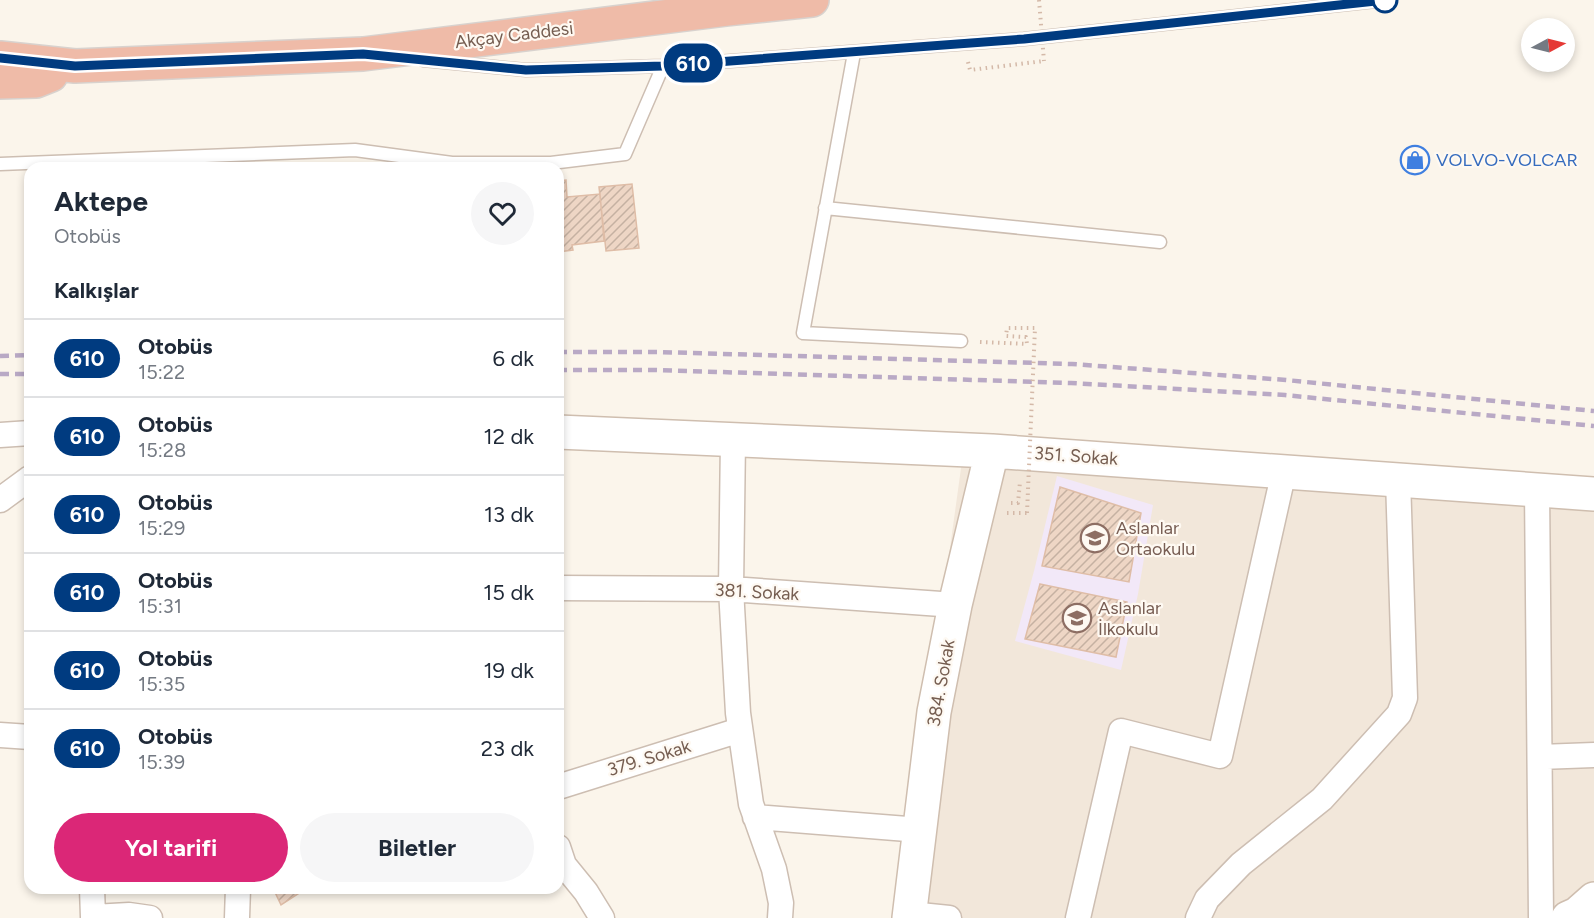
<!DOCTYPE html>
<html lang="tr">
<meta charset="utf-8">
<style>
body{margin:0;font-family:Figtree,sans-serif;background:#f6f6f7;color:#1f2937;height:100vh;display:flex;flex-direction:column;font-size:22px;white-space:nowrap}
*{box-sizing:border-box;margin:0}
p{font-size:20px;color:#747a83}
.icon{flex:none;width:33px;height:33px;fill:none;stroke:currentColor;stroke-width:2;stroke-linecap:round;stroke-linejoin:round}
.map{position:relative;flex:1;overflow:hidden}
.sheet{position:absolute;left:24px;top:162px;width:540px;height:732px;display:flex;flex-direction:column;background:#fff;border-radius:18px;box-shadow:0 3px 9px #0003}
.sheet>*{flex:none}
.badge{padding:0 12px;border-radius:20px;font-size:21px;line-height:39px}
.needle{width:39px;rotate:83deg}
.controls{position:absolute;left:1521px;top:18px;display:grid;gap:12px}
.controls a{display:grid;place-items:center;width:54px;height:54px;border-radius:50%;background:#fff;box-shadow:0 3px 9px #0003;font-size:30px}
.map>.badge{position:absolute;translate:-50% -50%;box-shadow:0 0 0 3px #fff}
h2{padding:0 30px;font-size:22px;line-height:54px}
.round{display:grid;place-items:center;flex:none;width:63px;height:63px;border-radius:32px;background:#f6f6f7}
.head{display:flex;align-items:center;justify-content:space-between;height:102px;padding:0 30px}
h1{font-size:28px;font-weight:700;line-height:45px}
.action{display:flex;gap:12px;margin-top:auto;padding:12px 30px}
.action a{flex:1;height:69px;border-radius:36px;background:#db2777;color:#fff;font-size:24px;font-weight:700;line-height:69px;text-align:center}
.action a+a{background:#f6f6f7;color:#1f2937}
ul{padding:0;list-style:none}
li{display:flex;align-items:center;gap:18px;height:78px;padding:0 30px;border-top:2px solid #e0e1e3}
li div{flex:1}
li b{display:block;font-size:22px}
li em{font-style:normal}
li .badge{min-width:66px;font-weight:700;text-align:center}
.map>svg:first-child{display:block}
.residential{fill:#f2e7da}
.education{fill:#f2e8f8}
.building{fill:url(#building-hatch);stroke:#dfbda7;stroke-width:1.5}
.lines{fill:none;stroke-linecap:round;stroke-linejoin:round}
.lane-casing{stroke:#cdbeb2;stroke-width:15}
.street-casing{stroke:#cdbeb2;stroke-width:27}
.secondary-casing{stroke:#cfbeaf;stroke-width:36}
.highway-casing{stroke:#d8d2ce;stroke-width:36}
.path{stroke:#d4b9a8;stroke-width:4;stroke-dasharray:1.5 4.5;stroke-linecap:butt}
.lane{stroke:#fff;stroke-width:12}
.street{stroke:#fff;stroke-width:24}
.secondary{stroke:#fff;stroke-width:33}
.highway{stroke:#efbba8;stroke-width:33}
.rail{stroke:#b9a9c5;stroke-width:4.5;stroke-dasharray:9 6;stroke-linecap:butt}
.path-bridge{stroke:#d4b9a8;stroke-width:4;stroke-dasharray:1.5 4.5;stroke-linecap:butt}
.line-casing{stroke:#fff;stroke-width:14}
.line{stroke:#003b80;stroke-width:9}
.stop-dot{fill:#fff;stroke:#003b80;stroke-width:3}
.labels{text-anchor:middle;stroke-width:4.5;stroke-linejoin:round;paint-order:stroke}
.street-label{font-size:18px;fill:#755d50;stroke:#fef9f2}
.shop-label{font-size:18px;fill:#366cbe;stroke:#fef9f2;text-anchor:start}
.education-label{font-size:18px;fill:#785e54;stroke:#fef9f2;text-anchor:start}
</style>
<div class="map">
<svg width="1594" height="918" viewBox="0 0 1594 918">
<defs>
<pattern id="building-hatch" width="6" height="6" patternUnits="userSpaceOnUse" patternTransform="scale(1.5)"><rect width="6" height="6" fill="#eed6c5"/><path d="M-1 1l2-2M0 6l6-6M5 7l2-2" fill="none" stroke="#c5b1a2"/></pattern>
</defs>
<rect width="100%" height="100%" fill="#fbf5eb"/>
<!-- residential -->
<path class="residential" d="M966,432L1594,506V918H911L938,635Z"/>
<!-- education -->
<path class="education" d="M1057,476L1153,505L1138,594L1121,670L1015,641L1034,571Z"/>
<!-- building -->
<path class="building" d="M566,180L567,197L600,194L604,241L572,245L573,250L558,252V181Z
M632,184L639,248L606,251L599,187Z
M1060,487L1141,513L1129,582L1042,566Z
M1040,584L1127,602L1116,657L1025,639Z
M273,888H307L281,905Z"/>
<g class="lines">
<!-- lane casing -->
<g class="lane-casing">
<path id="lane" d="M854,53L803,333L961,341
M423,60L526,70L663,66L1024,39L1385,0
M0,164L355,150L452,163H551L625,154L663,66
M825,208L1160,242"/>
</g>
<!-- street casing -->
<g class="street-casing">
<path id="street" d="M0,435L30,433
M733,439L731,589L738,713L751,804L774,869L781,903L780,918
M1537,489L1541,918
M0,500L30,478
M558,588L731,589L955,605
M0,735L30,737
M1540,757L1594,755
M558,787L740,730
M755,817L920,830
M558,847L564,865L586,892L602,918
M92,888L93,917L129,915L150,918
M910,914L949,918
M237,918L238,888
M1078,918L1121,731L1220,756L1284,471
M1198,918L1207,899L1241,864L1322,799L1399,714L1405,698L1398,479"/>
</g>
<!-- secondary casing -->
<g class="secondary-casing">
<path id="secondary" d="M558,432L992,451L1594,494
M909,918L934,712L955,605L992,451
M1568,918L1577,914L1594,899"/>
</g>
<!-- highway casing -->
<g class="highway-casing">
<path id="highway" d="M0,58L75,66L363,54L727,9L812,0
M0,82L36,81L51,75"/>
</g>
<!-- path -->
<path class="path" d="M968,62L970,70L1044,61
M980,342L1027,344L1026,337L1006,336L1007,328H1035
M1011,503H1018L1020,482
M1007,513H1027"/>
<!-- lane -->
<use href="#lane" class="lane"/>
<!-- street -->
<use href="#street" class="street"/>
<!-- secondary -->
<use href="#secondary" class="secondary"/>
<!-- highway -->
<use href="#highway" class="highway"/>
<!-- rail -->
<path class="rail" d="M558,352H657L1072,364L1286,380L1594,411
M0,356L30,355
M558,370H656L1071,383L1285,395L1594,426
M0,374H30"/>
<!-- path-bridge -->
<path class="path-bridge" d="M1039,0L1044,61
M1027,513L1035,328"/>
</g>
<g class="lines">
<!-- line casing -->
<g class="line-casing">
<path id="line" d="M0,58L75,66L363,54L526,70L663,66L1024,39L1385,0"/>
</g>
<!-- line -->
<use href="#line" class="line"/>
</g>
<!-- icons -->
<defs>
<g id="shop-ring" transform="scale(1.5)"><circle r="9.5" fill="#fef9f2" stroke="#3f7fe0" stroke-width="1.5"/><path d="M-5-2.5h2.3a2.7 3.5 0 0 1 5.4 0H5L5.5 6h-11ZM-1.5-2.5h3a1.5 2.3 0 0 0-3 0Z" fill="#3f7fe0"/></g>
<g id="school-ring" transform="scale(1.5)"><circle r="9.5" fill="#fef9f2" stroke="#8d6e63" stroke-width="1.5"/><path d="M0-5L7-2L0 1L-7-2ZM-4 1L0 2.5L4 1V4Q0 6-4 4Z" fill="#8d6e63"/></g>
</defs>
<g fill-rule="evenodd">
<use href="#shop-ring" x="1415" y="160"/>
<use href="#school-ring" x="1095" y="538"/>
<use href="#school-ring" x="1077" y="618"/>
</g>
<!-- markers -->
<circle class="stop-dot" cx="1385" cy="0" r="12"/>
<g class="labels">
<!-- street labels -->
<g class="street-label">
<text transform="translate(514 35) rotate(-7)" y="6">Akçay Caddesi</text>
<text transform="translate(1076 456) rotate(4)" y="6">351. Sokak</text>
<text transform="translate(757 592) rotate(3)" y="6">381. Sokak</text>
<text transform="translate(941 683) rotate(-80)" y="6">384. Sokak</text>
<text transform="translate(649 758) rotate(-17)" y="6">379. Sokak</text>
</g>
<!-- shop labels -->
<g class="shop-label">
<text x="1436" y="166">VOLVO-VOLCAR</text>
</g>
<!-- education labels -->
<g class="education-label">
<text x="1116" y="534">Aslanlar<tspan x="1116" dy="21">Ortaokulu</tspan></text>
<text x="1098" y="614">Aslanlar<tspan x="1098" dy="21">İlkokulu</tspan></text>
</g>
</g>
</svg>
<div class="controls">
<a><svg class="needle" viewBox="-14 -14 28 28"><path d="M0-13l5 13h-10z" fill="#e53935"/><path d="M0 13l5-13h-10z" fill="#747a83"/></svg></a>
</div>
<b class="badge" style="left:693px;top:63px;background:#003b80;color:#fff">610</b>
<section class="sheet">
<div class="head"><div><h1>Aktepe</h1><p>Otobüs</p></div><a class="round"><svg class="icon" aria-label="heart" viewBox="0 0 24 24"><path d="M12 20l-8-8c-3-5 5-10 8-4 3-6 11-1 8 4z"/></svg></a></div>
<h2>Kalkışlar</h2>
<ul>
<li><span class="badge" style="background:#003b80;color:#fff">610</span><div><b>Otobüs</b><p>15:22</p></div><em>6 dk</em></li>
<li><span class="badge" style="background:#003b80;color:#fff">610</span><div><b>Otobüs</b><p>15:28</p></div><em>12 dk</em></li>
<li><span class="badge" style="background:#003b80;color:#fff">610</span><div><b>Otobüs</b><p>15:29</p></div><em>13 dk</em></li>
<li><span class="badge" style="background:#003b80;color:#fff">610</span><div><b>Otobüs</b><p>15:31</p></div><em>15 dk</em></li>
<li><span class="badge" style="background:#003b80;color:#fff">610</span><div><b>Otobüs</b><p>15:35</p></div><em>19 dk</em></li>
<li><span class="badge" style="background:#003b80;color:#fff">610</span><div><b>Otobüs</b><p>15:39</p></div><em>23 dk</em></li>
</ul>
<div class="action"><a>Yol tarifi</a><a>Biletler</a></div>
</section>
</div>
